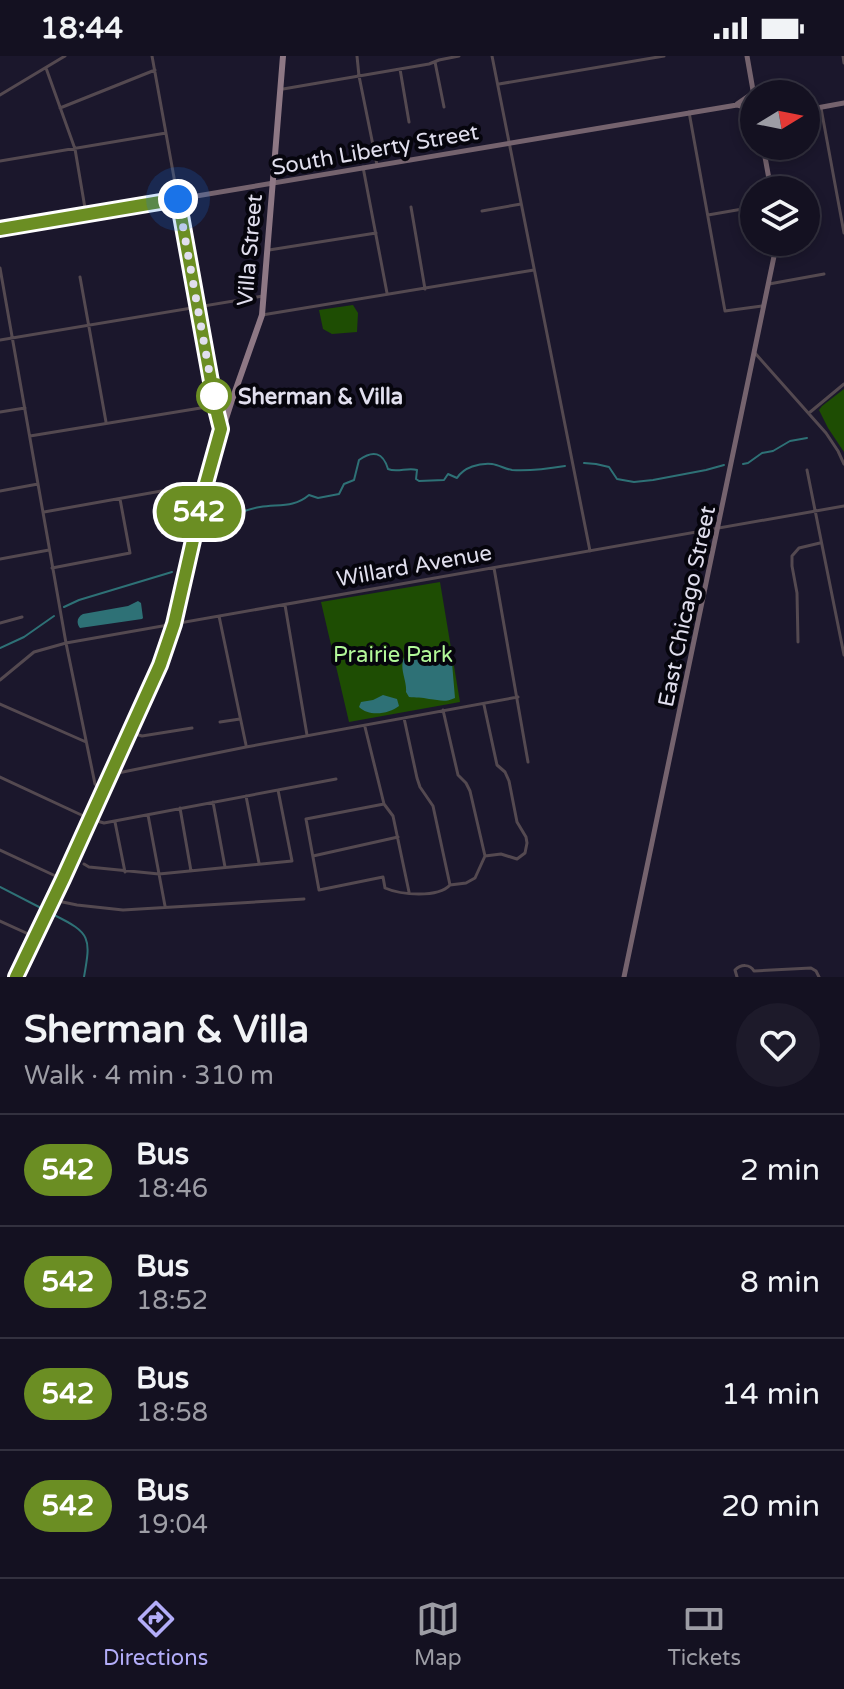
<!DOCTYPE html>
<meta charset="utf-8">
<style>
body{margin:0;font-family:"Varela Round",sans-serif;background:#1d1a2a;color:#f1f3f6;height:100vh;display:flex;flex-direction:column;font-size:30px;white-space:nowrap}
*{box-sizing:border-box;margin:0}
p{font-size:26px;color:#9d9da5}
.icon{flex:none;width:44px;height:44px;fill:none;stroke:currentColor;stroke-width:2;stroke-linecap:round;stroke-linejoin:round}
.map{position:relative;height:921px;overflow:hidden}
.side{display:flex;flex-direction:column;background:#141121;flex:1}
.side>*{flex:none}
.badge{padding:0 16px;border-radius:26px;font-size:28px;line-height:52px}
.needle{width:52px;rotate:80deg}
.buttons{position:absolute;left:740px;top:24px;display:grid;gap:16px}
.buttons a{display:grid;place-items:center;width:80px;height:80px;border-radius:50%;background:#141121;box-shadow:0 4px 12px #0003,0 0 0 2px #33313f;font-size:40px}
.you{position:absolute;width:40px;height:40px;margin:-20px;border:6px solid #fff;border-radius:50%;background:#1a73e8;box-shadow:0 0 0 12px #1a73e833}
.map>.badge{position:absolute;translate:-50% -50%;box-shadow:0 0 0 4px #fff}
.round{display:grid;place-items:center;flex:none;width:84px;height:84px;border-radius:42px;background:#1d1a2a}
.summary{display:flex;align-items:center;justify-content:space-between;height:136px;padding:0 24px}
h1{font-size:38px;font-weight:800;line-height:60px}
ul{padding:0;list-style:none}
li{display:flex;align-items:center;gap:24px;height:112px;padding:0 24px;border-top:2px solid #33313f}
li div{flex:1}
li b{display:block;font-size:30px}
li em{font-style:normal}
li .badge{min-width:88px;font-weight:700;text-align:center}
.status{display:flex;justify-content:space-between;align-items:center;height:56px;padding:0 40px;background:#141121;direction:ltr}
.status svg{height:22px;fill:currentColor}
.tabs{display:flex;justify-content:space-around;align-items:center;height:112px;border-top:2px solid #33313f;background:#141121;font-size:22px;color:#9d9da5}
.tabs a{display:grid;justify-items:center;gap:4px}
.tabs .current{color:#b3adf9}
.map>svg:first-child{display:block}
.green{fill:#1e4d03}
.water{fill:#2e7176}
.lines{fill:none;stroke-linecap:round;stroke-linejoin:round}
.stream{stroke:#2e7176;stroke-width:2}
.street{stroke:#544950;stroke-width:3}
.secondary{stroke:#75636e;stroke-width:5}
.primary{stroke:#8e7885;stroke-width:6}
.line-casing{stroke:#fff;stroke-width:18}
.line{stroke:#6b8e23;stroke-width:12}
.walk{stroke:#e1dfee;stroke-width:8;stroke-dasharray:0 14.4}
.stop-dot{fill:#fff;stroke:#6b8e23;stroke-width:4}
.labels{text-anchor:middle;stroke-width:8;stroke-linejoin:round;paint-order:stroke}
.street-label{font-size:22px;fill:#e1dfee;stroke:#06050d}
.stop-label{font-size:22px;font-weight:bold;fill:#e1dfee;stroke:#06050d;text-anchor:start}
.park-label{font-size:22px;fill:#b3f899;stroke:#06050d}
</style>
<div class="status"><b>18:44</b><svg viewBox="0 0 49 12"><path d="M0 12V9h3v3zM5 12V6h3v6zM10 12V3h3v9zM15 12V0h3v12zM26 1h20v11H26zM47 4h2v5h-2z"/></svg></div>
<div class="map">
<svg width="844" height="921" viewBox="0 0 844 921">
<rect width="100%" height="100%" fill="#1b172c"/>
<!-- green -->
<path class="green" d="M353,249L358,257L357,276L332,278L323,273L319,254Z
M844,333V396L828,372L819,354L822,350Z
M440,526L460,646L349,666L321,546Z"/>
<!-- water -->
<path class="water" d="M138,545L141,547L143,562L142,563L80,572C76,567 77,561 83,558L128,550Z
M442,590L447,591L451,595L455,642C444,647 440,644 429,643C422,641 416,642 409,641L406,636C407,624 399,613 404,602L408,599L427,600Z
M383,639L397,643L399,650C389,658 369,661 359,651L361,646L373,644Z"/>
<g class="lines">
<!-- stream -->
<path class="stream" d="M584,407L596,408L609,411L617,423L634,426L653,424L706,414L724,409
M743,408L748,407L762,397L773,395L790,385L807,382
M199,485C216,468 236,455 260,451C278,448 294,452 309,439L318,442L339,438L344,428L354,424L359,404C373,394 383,396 388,413C397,417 408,411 417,414L416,423L419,425L444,424L448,418L457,422C464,411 479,407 492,408C499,409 505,413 512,414C529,415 547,413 565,410
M64,551L79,544L172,516
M0,592L24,581L54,560
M0,831L41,852
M54,859C91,877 91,882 84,921"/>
<!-- street -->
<path class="street" d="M152,0L215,348L221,373
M357,0L359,20L377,109
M492,0L590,495
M843,0L844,7
M435,6L444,51
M46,12L75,93L86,158
M400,13L409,66
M499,28L664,0
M283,33L429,8L439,4L459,0
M0,39L65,0
M60,52L155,14
M821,52L844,177
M689,56L725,255L762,250
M0,105L166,77
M363,111L387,237
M411,151L425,233
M482,155L521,148
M708,159L754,151
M269,194L376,177
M0,212L66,587L95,728L101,732
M80,221L106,366
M769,228L824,218
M262,259L534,214
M0,284L263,240
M755,297L826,377L838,395L844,408
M0,356L25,352
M809,357L844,328
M30,380L231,347
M807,414L844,599
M0,435L38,428
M44,456L206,427
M0,503L49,494
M52,512L130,497L120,443
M494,512L528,706
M285,549L307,679
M219,560L246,689
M0,567L22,561
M798,586L797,537L792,510V500L799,492L820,487
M0,624L34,596L66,587L844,450
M0,648L86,686
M484,649L497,709L505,716L509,725L517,766L526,781L527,787L525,797L517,803L501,798L485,800
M443,654L458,719L466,727L470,735L485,800L475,822L466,827L450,829
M404,662L417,722L420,731L433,750L450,829
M220,666L240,663
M365,671L384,748L393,760L409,836
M132,677L142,680L192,672
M113,718L246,691L518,641
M0,721L90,763L104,767L336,723
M246,740L259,807
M213,746L225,811
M384,748L306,763L319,834L383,821L385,832C401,839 438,842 450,829
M180,752L191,815
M148,759L165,850
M115,766L125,816
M0,794L62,823
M313,800L398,781
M84,808L89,811L159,818L292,805L278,734
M53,844L77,849L123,854L304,843
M0,865L35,881
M737,921L735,914C741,908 750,908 754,915L811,912L816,915L819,921"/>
<!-- secondary -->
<path class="secondary" d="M747,0L754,40
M737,48L753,37
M806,54L844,47
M763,90L771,134
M0,173L737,49L749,53L754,58
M624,921L777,186"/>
<!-- primary -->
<path class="primary" d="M16,921L63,823L152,627L174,568L211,409L231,347L262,259L283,0"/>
</g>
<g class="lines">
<!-- line casing -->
<g class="line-casing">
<path id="line" d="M0,173L178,143L216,353L221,373L206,427L174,568L160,609L63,823L16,921"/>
</g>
<!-- line -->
<use href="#line" class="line"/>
<!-- walk -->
<path class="walk" d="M178,143L214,342V340"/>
</g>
<!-- markers -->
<circle class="stop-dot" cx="214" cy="340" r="16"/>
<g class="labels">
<!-- street labels -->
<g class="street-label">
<text transform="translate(375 93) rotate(-10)" y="8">South Liberty Street</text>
<text transform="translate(249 194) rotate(-85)" y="8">Villa Street</text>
<text transform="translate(414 509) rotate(-10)" y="8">Willard Avenue</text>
<text transform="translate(686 550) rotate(-78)" y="8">East Chicago Street</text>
</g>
<!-- stop labels -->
<g class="stop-label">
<text x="238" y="348">Sherman &amp; Villa</text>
</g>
<!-- park labels -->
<g class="park-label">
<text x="393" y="606">Prairie Park</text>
</g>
</g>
</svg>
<div class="buttons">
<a><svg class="needle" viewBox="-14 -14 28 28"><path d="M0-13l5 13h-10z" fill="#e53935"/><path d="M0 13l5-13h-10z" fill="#9d9da5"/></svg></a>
<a><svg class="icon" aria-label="layers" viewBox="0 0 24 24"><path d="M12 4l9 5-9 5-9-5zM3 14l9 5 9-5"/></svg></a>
</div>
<div class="you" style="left:178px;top:143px"></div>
<b class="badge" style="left:199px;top:456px;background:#6b8e23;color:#fff">542</b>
</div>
<section class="side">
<div class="summary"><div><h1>Sherman &amp; Villa</h1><p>Walk · 4 min · 310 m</p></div><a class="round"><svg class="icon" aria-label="heart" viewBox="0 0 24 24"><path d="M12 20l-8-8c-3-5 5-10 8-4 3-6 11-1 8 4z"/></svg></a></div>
<ul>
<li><span class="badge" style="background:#6b8e23;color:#fff">542</span><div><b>Bus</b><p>18:46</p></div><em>2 min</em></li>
<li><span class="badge" style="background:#6b8e23;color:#fff">542</span><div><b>Bus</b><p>18:52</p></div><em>8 min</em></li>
<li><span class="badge" style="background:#6b8e23;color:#fff">542</span><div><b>Bus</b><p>18:58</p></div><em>14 min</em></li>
<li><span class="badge" style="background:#6b8e23;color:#fff">542</span><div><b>Bus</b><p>19:04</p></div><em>20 min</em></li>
</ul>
</section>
<nav class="tabs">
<a class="current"><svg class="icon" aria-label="directions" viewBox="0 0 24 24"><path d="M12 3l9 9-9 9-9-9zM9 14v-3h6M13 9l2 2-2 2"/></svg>Directions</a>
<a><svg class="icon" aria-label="map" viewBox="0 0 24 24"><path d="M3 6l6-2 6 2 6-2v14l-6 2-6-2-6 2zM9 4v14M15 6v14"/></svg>Map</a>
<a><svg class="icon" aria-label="tickets" viewBox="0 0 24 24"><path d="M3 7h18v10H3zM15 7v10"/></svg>Tickets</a>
</nav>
